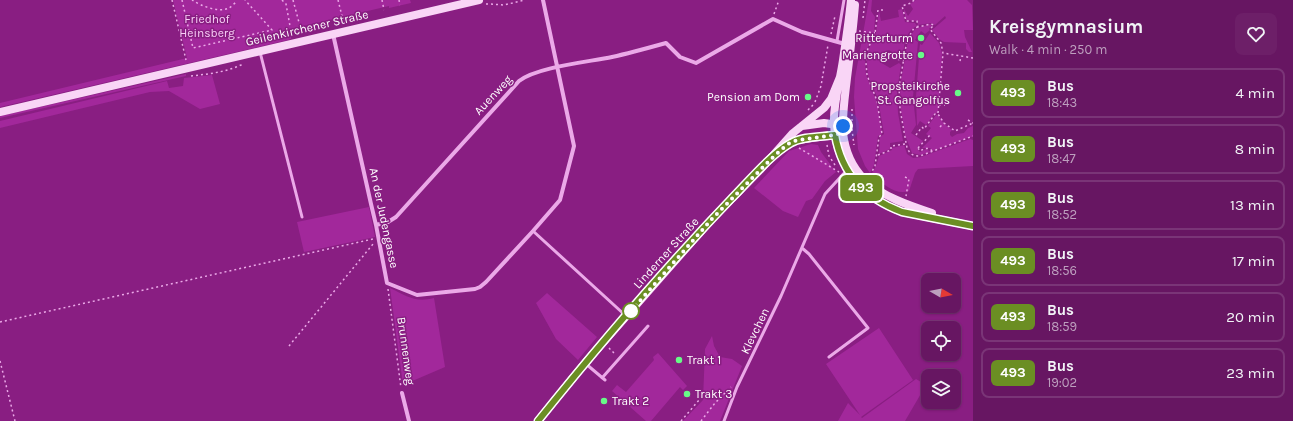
<!DOCTYPE html>
<meta charset="utf-8">
<style>
body{margin:0;font-family:Karla,sans-serif;background:#6d1f68;color:#f1f3f6;height:100vh;display:flex;flex-direction:column;font-size:15px;white-space:nowrap}
*{box-sizing:border-box;margin:0}
p{font-size:13px;color:#bd9fbe}
.icon{flex:none;width:22px;height:22px;fill:none;stroke:currentColor;stroke-width:2;stroke-linecap:round;stroke-linejoin:round}
.map{position:relative;flex:1;overflow:hidden}
.side{display:flex;flex-direction:column;background:#671662;width:320px}
.side>*{flex:none}
.badge{padding:0 8px;border-radius:6px;font-size:14px;line-height:26px}
.needle{width:26px;rotate:99deg}
.controls{position:absolute;left:921px;top:273px;display:grid;gap:8px}
.controls a{display:grid;place-items:center;width:40px;height:40px;border-radius:8px;background:#671662;box-shadow:0 1px 3px #0004,0 0 0 1px #7a3577;font-size:20px}
.you{position:absolute;width:20px;height:20px;margin:-10px;border:3px solid #fff;border-radius:50%;background:#1a73e8;box-shadow:0 0 0 6px #1a73e833}
.map>.badge{position:absolute;translate:-50% -50%;box-shadow:0 0 0 2px #fff}
.round{display:grid;place-items:center;flex:none;width:42px;height:42px;border-radius:8px;background:#6d1f68}
.summary{display:flex;align-items:center;justify-content:space-between;height:68px;padding:0 16px}
h1{font-size:19px;font-weight:700;line-height:30px}
ul{padding:0;list-style:none}
li{display:flex;align-items:center;gap:12px;height:50px;margin:0 8px 6px;padding:0 8px;border:2px solid #7a3577;border-radius:8px}
li div{flex:1}
li b{display:block;font-size:15px}
li em{font-style:normal}
li .badge{min-width:44px;font-weight:700;text-align:center}
main{display:flex;flex:1;min-height:0}
.map>svg:first-child{display:block}
.green{fill:#a2289b}
.lines{fill:none;stroke-linecap:round;stroke-linejoin:round}
.path{stroke:#eba9e8;stroke-width:1.5;stroke-dasharray:2 3;stroke-linecap:butt}
.lane{stroke:#eba9e8;stroke-width:3}
.street{stroke:#eba9e8;stroke-width:4}
.secondary{stroke:#f9d5f6;stroke-width:8}
.line-casing{stroke:#fff;stroke-width:9}
.line{stroke:#6b8e23;stroke-width:6}
.walk{stroke:#fff;stroke-width:4;stroke-dasharray:0 7.2}
.poi-dot{fill:#68fa88;stroke:#891e82;stroke-width:1.5}
.stop-dot{fill:#fff;stroke:#6b8e23;stroke-width:2}
.labels{text-anchor:middle;stroke-width:3;stroke-linejoin:round;paint-order:stroke}
.park-label{font-size:12px;fill:#f8cef6;stroke:#891e82}
.street-label{font-size:12px;fill:#fff;stroke:#891e82}
.poi-label{font-size:12px;fill:#fff;stroke:#891e82;text-anchor:end}
</style>
<main>
<div class="map">
<svg width="973" height="421" viewBox="0 0 973 421">
<rect width="100%" height="100%" fill="#891e82"/>
<!-- green -->
<path class="green" d="M173,0H410L411,3L389,8V6L295,28V32L291,33V39L288,40L0,107V103L187,58Z
M869,0H872L871,11L875,17L874,34L866,51L865,64L866,75L877,103L882,134L878,136L874,165L870,173L865,166L858,149L854,97L855,78Z
M916,0H967L972,5L973,30H964L965,37L972,52H969L966,49V43L944,42L939,39C938,36 935,34 932,30L946,18L945,16L935,25L931,23L918,25L917,21L906,20L904,9L908,16L913,9L910,4Z
M902,9L905,22L915,23L917,26C905,31 904,46 903,57L900,58L889,50L881,53L880,62L890,68L899,63L901,65L897,91L898,113L903,141L890,143V149L879,154L880,137L884,134L878,99L868,75L867,63L868,51L876,33L879,11L881,21L899,17L898,10Z
M930,24L932,25L929,29L930,30L925,34L921,31L915,40L918,42L913,97L916,125L911,133L923,141L917,148L920,152L926,149L931,152L920,155L912,153L905,135L901,109L900,88L908,40L915,29Z
M930,33L939,43L942,53L938,113H935L926,125L920,121L917,126L916,97L919,57H921L922,52H919L920,44L922,45Z
M186,74V76L0,118V116Z
M212,75L220,104L200,109L169,91L150,92L0,128V121L167,81L169,88L183,86L184,78Z
M936,115H938L944,124L952,130L950,132V135L952,137L957,134L964,133L968,128L973,126V137H970L933,151L930,148H922L932,138L926,134L931,128L928,126Z
M970,139L973,140V166L918,169L915,173L909,191C896,196 882,183 871,175L876,166L879,156L892,150V148L904,145L907,154L913,158L921,157Z
M811,144L818,145L821,152L836,172L825,181L812,199L806,201L798,217L783,211L754,188L789,151Z
M369,207L375,237L304,252L297,222Z
M390,288C407,296 415,303 434,298L445,367L403,385Z
M547,293L597,337L578,360L556,339L536,303Z
M879,328L913,380L861,417L862,418L916,379L926,385L905,421H838L848,403L860,415L826,364Z
M712,336L714,346L720,357L732,359L742,366L720,421H683L703,400L705,349Z
M658,353L687,386L683,390L680,387L651,421H646L612,391L617,385L626,392L654,360L653,357Z"/>
<g class="lines">
<!-- path -->
<path class="path" d="M172,0L186,60
M182,0L193,48L272,30L245,0
M192,0C201,6 219,13 229,8C232,6 235,3 237,1
M282,0L286,4L290,26
M293,0L301,30L308,28
M338,0L343,20
M382,0L384,10
M399,0L400,5
M914,0L911,3L902,6L906,21H917L918,27L931,24L934,25L930,29L941,43L943,53L973,58
M486,4H491L504,5L525,0
M774,14L779,0
M863,18L865,0
M918,27L914,28L907,40L899,87L900,109L907,148C910,154 913,156 920,156L973,136
M859,31L875,33
M831,34L835,16
M883,58L904,60
M960,61L961,56
M191,76C209,74 227,72 243,64
M815,102L821,86L828,45
M939,105H945
M852,109V130L854,145
M808,110L815,103
M938,113L943,53
M968,120L973,123
M940,127L944,123
M916,135L922,127L924,129L935,114H938L944,123L955,131L973,123
M827,145L829,156L835,165
M799,148L839,172
M918,148L920,151C925,148 929,147 933,152
M918,148L930,135
M878,155L891,150V146L905,144
M870,175L875,166L879,137L882,134L877,101L867,75L866,63L867,51L875,33L878,10H883
M905,177L909,179L906,196
M388,289L401,388
M0,322L373,239
M289,346L373,244
M609,348L616,355
M0,361L15,421
M681,421L700,399
M701,421L715,403L731,387"/>
<!-- lane -->
<path class="lane" d="M837,41L844,0
M260,52L302,217
M533,231L626,316
M802,248L809,254L868,328L829,357
M586,364L605,380
M602,378L648,326
M724,421L737,387L781,296L825,194L847,170"/>
<!-- street -->
<path class="street" d="M333,34L371,204L376,225L387,283L417,295L475,289L480,287L486,282L533,231L560,200L573,150L574,146L543,0
M376,225L388,222L396,217L519,81C537,67 588,62 612,57C630,53 648,48 666,43L680,57L696,63L773,19L802,32L845,44
M402,393L409,421"/>
<!-- secondary -->
<path class="secondary" d="M851,0C849,20 846,40 843,60C840,81 833,103 834,124C836,167 863,198 902,212L973,226
M855,5C853,30 850,54 847,78C845,96 842,115 843,133C845,150 852,167 864,179C881,196 910,206 932,213
M0,112L479,0
M802,126L824,123L838,125
M782,149L791,143L798,140L840,134
M538,421L585,363L711,220L760,170L793,133L824,108L831,99L840,77"/>
</g>
<g class="lines">
<!-- line casing -->
<g class="line-casing">
<path id="line" d="M538,421C599,345 664,269 731,199C747,183 771,154 791,143C803,136 821,137 835,135C842,175 865,198 902,212L973,226"/>
</g>
<!-- line -->
<use href="#line" class="line"/>
<!-- walk -->
<path class="walk" d="M631,311L711,220L770,160L782,149L791,142L798,140L835,135L843,132V126"/>
</g>
<!-- markers -->
<g class="poi-dot">
<circle cx="921" cy="38" r="4"/>
<circle cx="921" cy="55" r="4"/>
<circle cx="958" cy="93" r="4"/>
<circle cx="808" cy="97" r="4"/>
<circle cx="679" cy="360" r="4"/>
<circle cx="687" cy="394" r="4"/>
<circle cx="604" cy="401" r="4"/>
</g>
<circle class="stop-dot" cx="631" cy="311" r="8"/>
<g class="labels">
<!-- park labels -->
<g class="park-label">
<text x="207" y="23">Friedhof<tspan x="207" dy="14">Heinsberg</tspan></text>
</g>
<!-- street labels -->
<g class="street-label">
<text transform="translate(307 28) rotate(-13)" y="4">Geilenkirchener Straße</text>
<text transform="translate(493 95) rotate(-47)" y="4">Auenweg</text>
<text transform="translate(384 218) rotate(78)" y="4">An der Judengasse</text>
<text transform="translate(666 253) rotate(-48)" y="4">Linderner Straße</text>
<text transform="translate(755 331) rotate(-64)" y="4">Klevchen</text>
<text transform="translate(406 351) rotate(82)" y="4">Brunnenweg</text>
</g>
<!-- poi labels -->
<g class="poi-label">
<text x="913" y="42">Ritterturm</text>
<text x="913" y="59">Mariengrotte</text>
<text x="950" y="90">Propsteikirche<tspan x="950" dy="14">St. Gangolfus</tspan></text>
<text x="800" y="101">Pension am Dom</text>
<text x="687" y="364" text-anchor="start">Trakt 1</text>
<text x="695" y="398" text-anchor="start">Trakt 3</text>
<text x="612" y="405" text-anchor="start">Trakt 2</text>
</g>
</g>
</svg>
<div class="controls">
<a><svg class="needle" viewBox="-14 -14 28 28"><path d="M0-13l5 13h-10z" fill="#e53935"/><path d="M0 13l5-13h-10z" fill="#bd9fbe"/></svg></a>
<a><svg class="icon" aria-label="locate" viewBox="0 0 24 24"><circle cx="12" cy="12" r="6"/><path d="M12 2v4M12 18v4M2 12h4M18 12h4"/></svg></a>
<a><svg class="icon" aria-label="layers" viewBox="0 0 24 24"><path d="M12 4l9 5-9 5-9-5zM3 14l9 5 9-5"/></svg></a>
</div>
<div class="you" style="left:843px;top:126px"></div>
<b class="badge" style="left:861px;top:188px;background:#6b8e23;color:#fff">493</b>
</div>
<section class="side">
<div class="summary"><div><h1>Kreisgymnasium</h1><p>Walk · 4 min · 250 m</p></div><a class="round"><svg class="icon" aria-label="heart" viewBox="0 0 24 24"><path d="M12 20l-8-8c-3-5 5-10 8-4 3-6 11-1 8 4z"/></svg></a></div>
<ul>
<li><span class="badge" style="background:#6b8e23;color:#fff">493</span><div><b>Bus</b><p>18:43</p></div><em>4 min</em></li>
<li><span class="badge" style="background:#6b8e23;color:#fff">493</span><div><b>Bus</b><p>18:47</p></div><em>8 min</em></li>
<li><span class="badge" style="background:#6b8e23;color:#fff">493</span><div><b>Bus</b><p>18:52</p></div><em>13 min</em></li>
<li><span class="badge" style="background:#6b8e23;color:#fff">493</span><div><b>Bus</b><p>18:56</p></div><em>17 min</em></li>
<li><span class="badge" style="background:#6b8e23;color:#fff">493</span><div><b>Bus</b><p>18:59</p></div><em>20 min</em></li>
<li><span class="badge" style="background:#6b8e23;color:#fff">493</span><div><b>Bus</b><p>19:02</p></div><em>23 min</em></li>
</ul>
</section>
</main>
